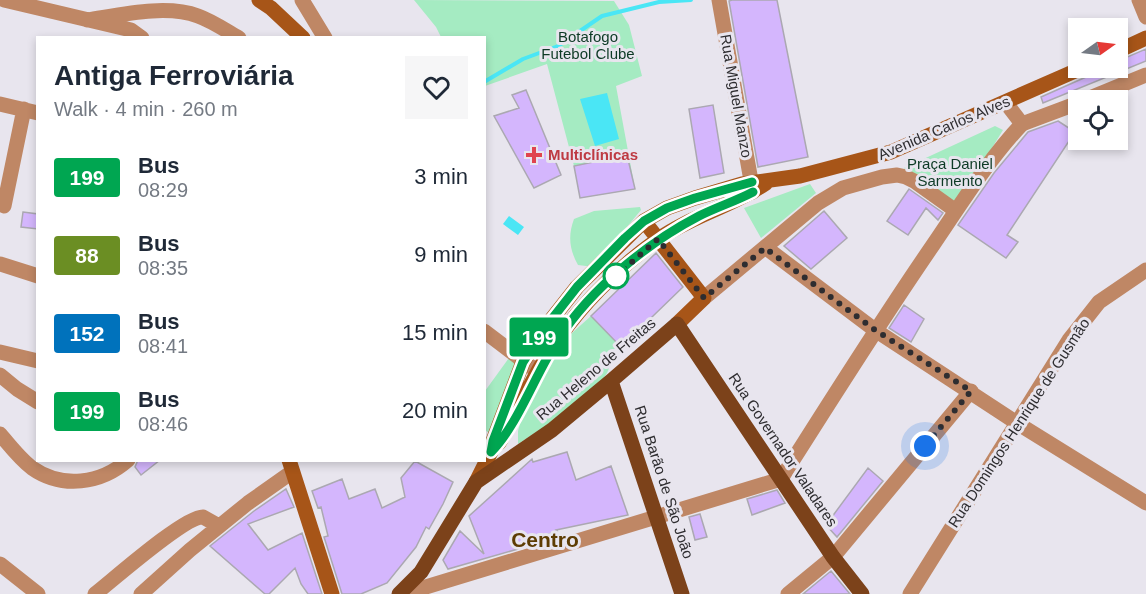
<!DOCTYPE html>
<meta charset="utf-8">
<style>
body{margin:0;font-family:Helvetica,sans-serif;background:#f6f6f7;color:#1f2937;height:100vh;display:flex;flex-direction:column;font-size:22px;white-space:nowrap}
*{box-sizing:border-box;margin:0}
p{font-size:20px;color:#747a83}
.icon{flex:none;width:33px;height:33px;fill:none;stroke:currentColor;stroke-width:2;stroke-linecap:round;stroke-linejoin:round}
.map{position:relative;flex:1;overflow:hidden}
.drawer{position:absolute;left:36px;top:36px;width:450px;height:426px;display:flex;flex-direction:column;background:#fff;border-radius:0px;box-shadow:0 3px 9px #0003}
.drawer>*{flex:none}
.badge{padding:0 12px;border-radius:4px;font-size:21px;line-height:39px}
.needle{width:39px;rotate:76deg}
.tools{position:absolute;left:1068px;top:18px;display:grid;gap:12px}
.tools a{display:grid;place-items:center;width:60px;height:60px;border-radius:0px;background:#fff;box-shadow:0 3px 9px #0003;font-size:30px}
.you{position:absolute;width:30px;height:30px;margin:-15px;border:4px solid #fff;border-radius:50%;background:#1a73e8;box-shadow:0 0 0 9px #1a73e833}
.map>.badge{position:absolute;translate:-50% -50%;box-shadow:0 0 0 3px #fff}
.round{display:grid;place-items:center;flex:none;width:63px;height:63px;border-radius:0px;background:#f6f6f7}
.headline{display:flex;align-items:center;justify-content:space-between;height:102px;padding:0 18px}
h1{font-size:28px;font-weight:700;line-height:45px}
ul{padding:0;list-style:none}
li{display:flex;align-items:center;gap:18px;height:78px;padding:0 18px}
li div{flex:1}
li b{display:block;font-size:22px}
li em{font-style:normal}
li .badge{min-width:66px;font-weight:700;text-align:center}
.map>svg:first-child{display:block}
.green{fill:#a5ebc2}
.water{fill:#4ae6f5}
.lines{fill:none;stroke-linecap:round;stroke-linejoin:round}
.stream{stroke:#4ae6f5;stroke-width:4}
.building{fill:#d4b6fd;stroke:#aba8b1;stroke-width:1.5}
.minor{stroke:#bf8765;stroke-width:15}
.tertiary{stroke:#bf8765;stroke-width:15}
.secondary{stroke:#a75518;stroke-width:15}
.primary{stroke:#7c421a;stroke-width:15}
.line-casing{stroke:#fff;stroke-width:14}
.line{stroke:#00a651;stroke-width:9}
.walk{stroke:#2e2d30;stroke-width:6;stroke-dasharray:0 10.8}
.health-dot{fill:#e0444e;stroke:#e8e5ee;stroke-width:2}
.stop-dot{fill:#fff;stroke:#00a651;stroke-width:3}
.labels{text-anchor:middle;stroke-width:6;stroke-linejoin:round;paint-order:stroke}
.park-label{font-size:15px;fill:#0d3a25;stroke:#e8e5ee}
.street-label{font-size:15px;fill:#2e2d30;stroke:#e8e5ee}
.health-label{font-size:15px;font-weight:bold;fill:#be3a42;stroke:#e8e5ee;text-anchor:start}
.district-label{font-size:21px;font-weight:bold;fill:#5d3c03;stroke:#e8e5ee}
</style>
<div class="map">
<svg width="1146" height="594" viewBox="0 0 1146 594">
<rect width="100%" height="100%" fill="#e8e5ee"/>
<!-- green -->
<path class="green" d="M414,0L614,1L629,25L642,76L616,86L635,189L580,198L574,166L547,64L485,86L484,38L441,37L436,27Z
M995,126L1003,130L955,208L904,168Z
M810,184L816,193L761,238L744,208Z
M640,207L641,210L594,267L578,265C569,249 568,235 574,219L594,211Z
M591,316L621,347L611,350C611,358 611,366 607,373C589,403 546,425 518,444V431L528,395L554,349Z
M511,355L519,367L493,436L485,430V391Z"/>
<!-- water -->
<path class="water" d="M607,93L619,139L595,146L580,99Z
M509,216L524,227L518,235L503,224Z"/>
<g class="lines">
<!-- stream -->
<path class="stream" d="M484,82L523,59L558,46L602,16L659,2L691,0"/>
</g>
<!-- building -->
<path class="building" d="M732,0H777L808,157L758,167L729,1Z
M1146,49V61L1043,103L1041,97L1086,77L1090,73L1092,68H1118V61Z
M526,90L561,175L534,188L494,116L519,108L512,95Z
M713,105L724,173L700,178L689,109Z
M1058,121L1075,132L1007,235L1018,242L1006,258L958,225L994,173L1028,132Z
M627,155L635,189L580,198L574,166Z
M909,189L943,213L938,220L926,208L908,235L887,221Z
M824,211L847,238L811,269L784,246Z
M23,212L38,214V229L21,227Z
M656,253L683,287L621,347L591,316Z
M904,305L924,319L911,342L889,328Z
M567,452L576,480L611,466L628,515L556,530L557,531L524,544L525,547L448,569L443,560L460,531L484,554L469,516L532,459L533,462Z
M138,460H160L141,475L135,467Z
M415,461L453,482L443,504L429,529L426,527L416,547L387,583L361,594H342L324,537L328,536L321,507L318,508L312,491L342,479L349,499L375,489L382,508L405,497L401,478Z
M868,468L883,481L837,537L826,525Z
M286,489L294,507L248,524L268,550L302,533L322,594H308L301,584L295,568L269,594H265L210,546L254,511Z
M777,490L785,503L752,515L747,499Z
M700,514L707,537L695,540L689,517Z
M831,571L850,594H803Z"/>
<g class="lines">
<!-- minor -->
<path class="minor" d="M4,0L131,30L142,38
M302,0L325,38
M719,0L753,192
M1139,0L1146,17
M87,20C120,15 166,4 198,16C212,21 225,30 239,38
M0,104L38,113
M4,206L24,109
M765,247L875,330L1017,423L1146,503
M0,264L38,276
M704,298L818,203L843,188L882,177L897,175L906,177L914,181L956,211
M484,331L534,369
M0,352L38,361
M0,375L17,389L38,402
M0,434C10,446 20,459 32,468C62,489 101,484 128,460
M0,564L38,594
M416,590L781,479C831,400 880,322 933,245C961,204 988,160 1022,124
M95,594C113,580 185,516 203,517L219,526
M141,594L190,550L248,503L292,472
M788,594L833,557L971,391"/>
<!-- tertiary -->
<path class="tertiary" d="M1085,100L1146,75
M1006,103L1022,124L1078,103
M910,594L1069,340L1099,302L1146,270"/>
<!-- secondary -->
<path class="secondary" d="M259,0L271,8L303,38
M1118,51L1146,38
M644,221L704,298L677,324
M499,443C520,408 536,369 560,336C586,300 621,266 657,240C691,216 733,206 766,183
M289,460L332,594
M476,482L491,452L493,441L523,362L544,329L577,287L644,221L667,208L695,198L742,184L800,176L891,152L1082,68"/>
<!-- primary -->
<path class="primary" d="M611,381L682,594
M399,594L421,572L476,482L552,430L611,381L677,324L833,557L862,594"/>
</g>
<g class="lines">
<!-- line casing -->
<g class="line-casing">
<path id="line" d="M752,182L695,198L667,208L644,221L625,238L577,287L544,329L523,362L493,441L491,452C518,425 536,372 559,338C591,289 647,243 699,216C717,207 736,201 753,192"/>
</g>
<!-- line -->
<use href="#line" class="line"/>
<!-- walk -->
<path class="walk" d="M616,276L658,239L704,298L765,248L875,330L971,391L925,446"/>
</g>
<!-- markers -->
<path class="health-dot" d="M531 146h6v6h6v6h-6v6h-6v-6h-6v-6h6z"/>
<circle class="stop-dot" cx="616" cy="276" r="12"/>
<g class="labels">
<!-- park labels -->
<g class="park-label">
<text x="588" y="42">Botafogo<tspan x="588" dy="17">Futebol Clube</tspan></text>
<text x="950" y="169">Praça Daniel<tspan x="950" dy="17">Sarmento</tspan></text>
</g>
<!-- street labels -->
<g class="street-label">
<text transform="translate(736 96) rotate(80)" y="5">Rua Miguel Manzo</text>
<text transform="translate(944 128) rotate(-23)" y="5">Avenida Carlos Alves</text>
<text transform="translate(596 369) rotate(-40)" y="5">Rua Heleno de Freitas</text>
<text transform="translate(1019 423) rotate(-57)" y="5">Rua Domingos Henrique de Gusmão</text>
<text transform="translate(783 450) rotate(56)" y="5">Rua Governador Valadares</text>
<text transform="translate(664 482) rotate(72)" y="5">Rua Barão de São João</text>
</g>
<!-- health labels -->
<g class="health-label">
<text x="548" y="160">Multiclínicas</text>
</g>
<!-- district labels -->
<g class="district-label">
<text x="545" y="547">Centro</text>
</g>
</g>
</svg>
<div class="tools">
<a><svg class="needle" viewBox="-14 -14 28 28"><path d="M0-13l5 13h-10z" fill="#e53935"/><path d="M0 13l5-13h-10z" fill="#747a83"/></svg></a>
<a><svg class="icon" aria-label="locate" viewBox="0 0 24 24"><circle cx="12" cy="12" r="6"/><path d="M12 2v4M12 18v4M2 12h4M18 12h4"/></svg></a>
</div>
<div class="you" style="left:925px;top:446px"></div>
<b class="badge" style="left:539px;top:337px;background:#00a651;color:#fff">199</b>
<section class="drawer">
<div class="headline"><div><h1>Antiga Ferroviária</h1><p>Walk · 4 min · 260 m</p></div><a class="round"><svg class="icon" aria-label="heart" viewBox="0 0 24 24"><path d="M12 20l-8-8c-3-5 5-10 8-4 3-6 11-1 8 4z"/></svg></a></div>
<ul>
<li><span class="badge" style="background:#00a651;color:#fff">199</span><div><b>Bus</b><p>08:29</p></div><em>3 min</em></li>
<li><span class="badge" style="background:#6b8e23;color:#fff">88</span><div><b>Bus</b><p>08:35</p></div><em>9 min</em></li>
<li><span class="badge" style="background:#0072bc;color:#fff">152</span><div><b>Bus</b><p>08:41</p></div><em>15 min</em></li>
<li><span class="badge" style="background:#00a651;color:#fff">199</span><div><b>Bus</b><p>08:46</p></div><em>20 min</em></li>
</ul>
</section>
</div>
